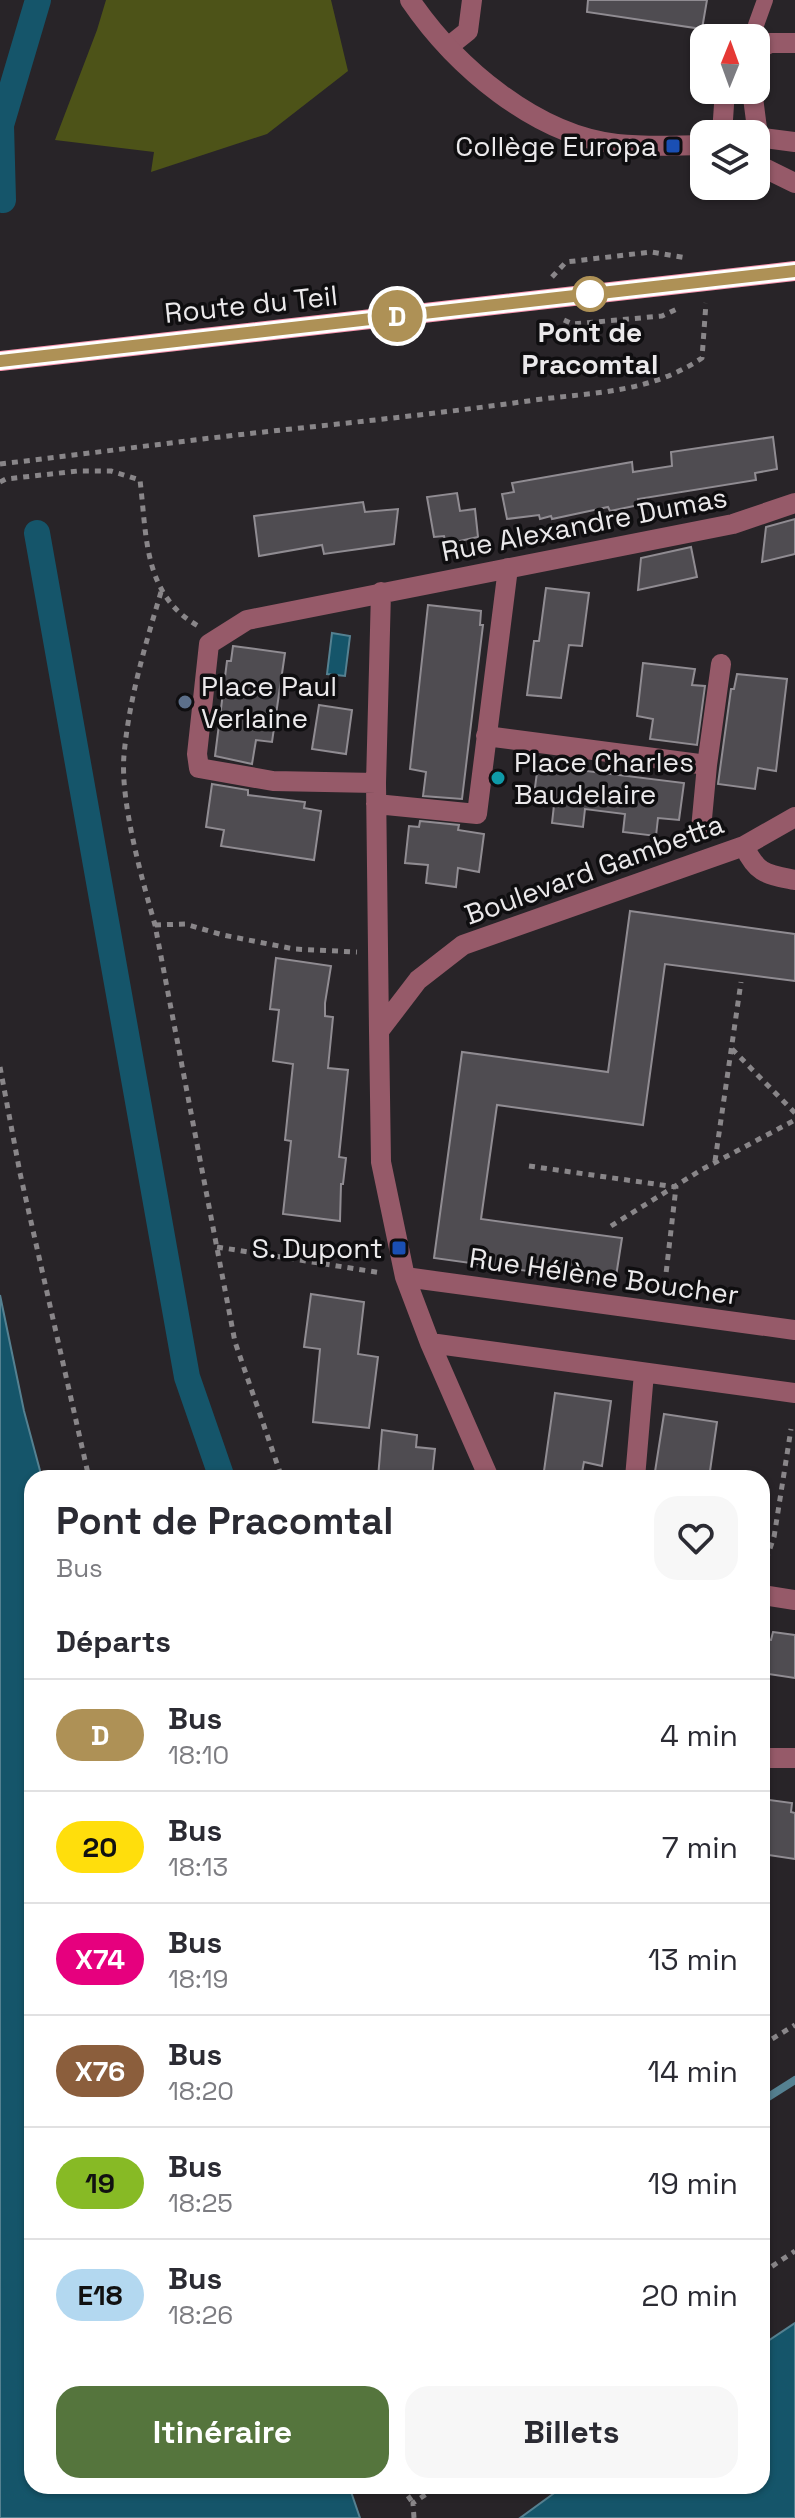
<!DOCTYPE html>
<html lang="fr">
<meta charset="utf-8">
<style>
body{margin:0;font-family:"Space Grotesk",sans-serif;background:#f7f7f7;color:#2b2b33;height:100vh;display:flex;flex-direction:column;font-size:30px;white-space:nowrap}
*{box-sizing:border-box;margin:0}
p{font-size:26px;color:#7c7c81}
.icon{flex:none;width:44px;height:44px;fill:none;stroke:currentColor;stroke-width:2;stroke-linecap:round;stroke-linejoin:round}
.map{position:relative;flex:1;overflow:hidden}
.sheet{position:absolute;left:24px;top:1470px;width:746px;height:1024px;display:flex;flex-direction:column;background:#fff;border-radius:24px;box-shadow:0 2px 6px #0004}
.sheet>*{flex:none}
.badge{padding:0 16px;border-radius:26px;font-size:28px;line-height:52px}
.needle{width:52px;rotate:1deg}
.fabs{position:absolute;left:690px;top:24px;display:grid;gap:16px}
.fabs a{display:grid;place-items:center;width:80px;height:80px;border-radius:16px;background:#fff;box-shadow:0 2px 6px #0004;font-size:40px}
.map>.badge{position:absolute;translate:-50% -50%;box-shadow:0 0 0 4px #fff}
h2{padding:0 32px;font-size:30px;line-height:72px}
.round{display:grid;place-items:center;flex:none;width:84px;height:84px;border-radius:24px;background:#f7f7f7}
.overview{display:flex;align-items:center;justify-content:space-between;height:136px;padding:0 32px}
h1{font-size:38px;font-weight:800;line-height:60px}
.action{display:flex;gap:16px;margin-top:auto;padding:16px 32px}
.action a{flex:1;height:92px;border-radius:24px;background:#55753d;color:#fff;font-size:32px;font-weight:800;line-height:92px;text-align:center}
.action a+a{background:#f7f7f7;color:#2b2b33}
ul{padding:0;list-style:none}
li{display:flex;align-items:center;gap:24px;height:112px;padding:0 32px;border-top:2px solid #e1e1e2}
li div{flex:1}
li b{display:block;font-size:30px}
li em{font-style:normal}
li .badge{min-width:88px;font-weight:700;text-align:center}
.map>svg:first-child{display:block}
.green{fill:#4d5318}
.water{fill:#15556a;stroke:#558191;stroke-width:2}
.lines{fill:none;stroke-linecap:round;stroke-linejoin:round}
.stream{stroke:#558191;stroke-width:8}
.canal{stroke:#15556a;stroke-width:26}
.building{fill:#4f4c51;stroke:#908c92;stroke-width:2}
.path{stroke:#898689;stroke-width:5;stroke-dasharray:6 6;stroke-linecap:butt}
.service{stroke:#965a69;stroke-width:16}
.minor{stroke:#965a69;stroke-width:20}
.tertiary{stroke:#965a69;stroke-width:20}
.primary{stroke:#f997b0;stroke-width:20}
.line-casing{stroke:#fff;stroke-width:18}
.line{stroke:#ae9156;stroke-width:12}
.transit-dot{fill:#1a4fb4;stroke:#0f0e10;stroke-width:3}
.stop-dot{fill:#fff;stroke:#ae9156;stroke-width:4}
.service-dot{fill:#5c6f8a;stroke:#0f0e10;stroke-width:3}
.culture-dot{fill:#0f9aa8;stroke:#0f0e10;stroke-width:3}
.labels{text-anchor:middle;stroke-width:7;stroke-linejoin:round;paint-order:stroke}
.poi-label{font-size:28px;fill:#ebe9eb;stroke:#0f0e10;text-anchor:end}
.street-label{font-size:28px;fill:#ebe9eb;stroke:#0f0e10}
.stop-label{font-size:28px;font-weight:bold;fill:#ebe9eb;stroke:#0f0e10}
</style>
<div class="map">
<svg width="795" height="2518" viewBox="0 0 795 2518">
<rect width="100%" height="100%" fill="#282428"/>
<!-- green -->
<path class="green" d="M106,0H331L348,71L267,134L151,172L154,152L55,140L97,30Z"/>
<!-- water -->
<path class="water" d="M332,633L350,636L345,676L327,674Z
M0,1295L24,1411L42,1478H32V2486H349L360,2518H0Z
M795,2323V2518H520L564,2486H762V2345Z"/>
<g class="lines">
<!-- stream -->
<path class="stream" d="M762,2101L795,2080"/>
<!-- canal -->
<path class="canal" d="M3,200L1,125L38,0
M37,533L187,1377L222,1478"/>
</g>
<!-- building -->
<path class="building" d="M588,0H707L702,29L587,12Z
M773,437L777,469L755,473L756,480L638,499L639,505L610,511L608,507L552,519L551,516L540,519L539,515L507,519L502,494L514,492L512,483L632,462L633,472L672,466L671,452Z
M457,493L460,511L475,509L478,537L446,544L444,536L434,537L427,497Z
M363,502L365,512L398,509L394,544L324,554L322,545L259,556L254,516Z
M795,519V554L762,562L766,527Z
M691,547L697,577L638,590L641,558Z
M546,588L589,593L582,646L569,645L561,698L527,695L534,641H539Z
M428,605L481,611L480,625H483L462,799L423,796L426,772L410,769Z
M233,646L285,653L272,742L256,740L252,764L215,756L227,661H231Z
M643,663L695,669L692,685L705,686L697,745L650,739L653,719L637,716Z
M737,674L787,679L776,771L758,768L755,789L718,784L731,689H734Z
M319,705L352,710L346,754L312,749Z
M538,765L684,783L679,820L658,818L656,836L623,832L625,814L585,809L583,827L552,823L554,805L533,802Z
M212,784L248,790V795L305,802L304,808L321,811L314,860L221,846L224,830L206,827Z
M420,821L459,825L458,830L484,834L479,872L458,868L456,887L426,883L428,865L405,863L409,826L419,827Z
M630,911L795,934V981L665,964L643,1125L497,1105L481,1219L622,1238L615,1283L434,1258L462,1052L608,1072Z
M276,958L331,966L325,1003V1016L333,1017L328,1068L348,1070L339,1157L346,1158L343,1184H341L340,1221L283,1214L291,1141L285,1140L293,1064L273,1061L279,1010L270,1009Z
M311,1294L364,1302L358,1354L378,1357L369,1428L313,1422L320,1349L304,1347Z
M555,1393L611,1401L602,1466L584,1462L581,1478H543Z
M664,1414L717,1422L709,1478H654Z
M382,1430L417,1435L416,1447L435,1449L432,1477L413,1475L412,1478H378Z
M773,1632L795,1635V1678L762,1673V1639L771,1640Z
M762,1799L792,1803L791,1812L795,1813V1859L762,1854Z"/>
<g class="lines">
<!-- path -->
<path class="path" d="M552,277L566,262L651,252L687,258
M564,320L573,324L662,316L679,308
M0,464C94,453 188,440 282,430C367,421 451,412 535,400C595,392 650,393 702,358L706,303
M0,482L6,479L78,471H111L140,480C147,537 143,596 200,627
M161,592C145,646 129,699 124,755C120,802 142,879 155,925L235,1342L282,1478
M155,925L185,924L223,935L294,949L357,952
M732,1049L795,1113
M0,1067L20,1173L89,1478
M715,1161L741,982
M529,1166L676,1187L664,1291
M611,1226L701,1170L795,1120
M217,1247L382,1273
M762,1571L774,1537L791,1429
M762,2045L795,2025
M762,2273L795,2251
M401,2486L413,2503
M414,2518L413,2503L438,2486"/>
<!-- service -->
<path class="service" d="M755,38L756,25L765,0"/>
<!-- minor -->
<path class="minor" d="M448,47L468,31L472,0
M756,50L770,43H795
M752,90L758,136
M722,134L725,90
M486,736L707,765L721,664
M376,783L273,781L199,768L197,754L209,644L247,620L733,524L795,503
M376,804L477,814L508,568
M701,829L707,765
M744,846C757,874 766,874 795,880
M379,1031L376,783L381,592
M405,1277L795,1330
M430,1343L795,1393
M489,1478L430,1343L405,1277L381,1162L379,1031L418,980L463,945L744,846L795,817
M635,1478L644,1373
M762,1595L795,1600
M762,1758H795"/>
<!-- tertiary -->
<path class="tertiary" d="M410,0C455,66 535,135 617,144C646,147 676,146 704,145
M756,137L795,142
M756,164L795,183"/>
<!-- primary -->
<path class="primary" d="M0,361L795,271"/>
</g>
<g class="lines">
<!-- line casing -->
<g class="line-casing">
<path id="line" d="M0,361L795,271"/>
</g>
<!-- line -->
<use href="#line" class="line"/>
</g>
<!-- markers -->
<g class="transit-dot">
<rect x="665" y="138" width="16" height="16" rx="4"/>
<rect x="391" y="1240" width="16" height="16" rx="4"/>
</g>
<circle class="stop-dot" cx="590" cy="294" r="16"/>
<circle class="service-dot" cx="185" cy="702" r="8"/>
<circle class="culture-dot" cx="498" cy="778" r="8"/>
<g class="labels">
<!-- poi labels -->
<g class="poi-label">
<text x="657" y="156">Collège Europa</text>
<text x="201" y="696" text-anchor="start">Place Paul<tspan x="201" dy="32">Verlaine</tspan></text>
<text x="514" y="772" text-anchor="start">Place Charles<tspan x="514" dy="32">Baudelaire</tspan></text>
<text x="383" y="1258">S. Dupont</text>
</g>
<!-- street labels -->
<g class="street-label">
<text transform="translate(251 304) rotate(-6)" y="10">Route du Teil</text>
<text transform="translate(584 524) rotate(-11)" y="10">Rue Alexandre Dumas</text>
<text transform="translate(594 869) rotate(-20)" y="10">Boulevard Gambetta</text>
<text transform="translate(604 1276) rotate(8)" y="10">Rue Hélène Boucher</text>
</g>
<!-- stop labels -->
<g class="stop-label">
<text x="590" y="342">Pont de<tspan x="590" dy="32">Pracomtal</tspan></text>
</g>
</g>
</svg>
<div class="fabs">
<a><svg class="needle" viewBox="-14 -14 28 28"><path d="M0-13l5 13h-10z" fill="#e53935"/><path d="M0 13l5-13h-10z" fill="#7c7c81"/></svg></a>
<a><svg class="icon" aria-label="layers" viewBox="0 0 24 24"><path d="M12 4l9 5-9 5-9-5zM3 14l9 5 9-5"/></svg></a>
</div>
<b class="badge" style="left:397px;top:316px;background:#ae9156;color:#fff">D</b>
<section class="sheet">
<div class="overview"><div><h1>Pont de Pracomtal</h1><p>Bus</p></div><a class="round"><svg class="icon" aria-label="heart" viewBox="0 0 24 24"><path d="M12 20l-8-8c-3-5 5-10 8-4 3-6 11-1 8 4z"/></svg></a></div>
<h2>Départs</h2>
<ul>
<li><span class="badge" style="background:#ae9156;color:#fff">D</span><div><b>Bus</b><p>18:10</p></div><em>4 min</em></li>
<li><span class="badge" style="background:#ffde0c;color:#111">20</span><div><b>Bus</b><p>18:13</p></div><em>7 min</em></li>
<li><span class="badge" style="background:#e6007e;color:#fff">X74</span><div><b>Bus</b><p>18:19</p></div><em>13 min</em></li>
<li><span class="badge" style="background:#8b5e3c;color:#fff">X76</span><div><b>Bus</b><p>18:20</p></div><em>14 min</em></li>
<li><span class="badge" style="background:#87ba25;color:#111">19</span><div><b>Bus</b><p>18:25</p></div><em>19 min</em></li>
<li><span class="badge" style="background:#b3d8f0;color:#111">E18</span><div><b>Bus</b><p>18:26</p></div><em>20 min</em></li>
</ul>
<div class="action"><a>Itinéraire</a><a>Billets</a></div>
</section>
</div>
